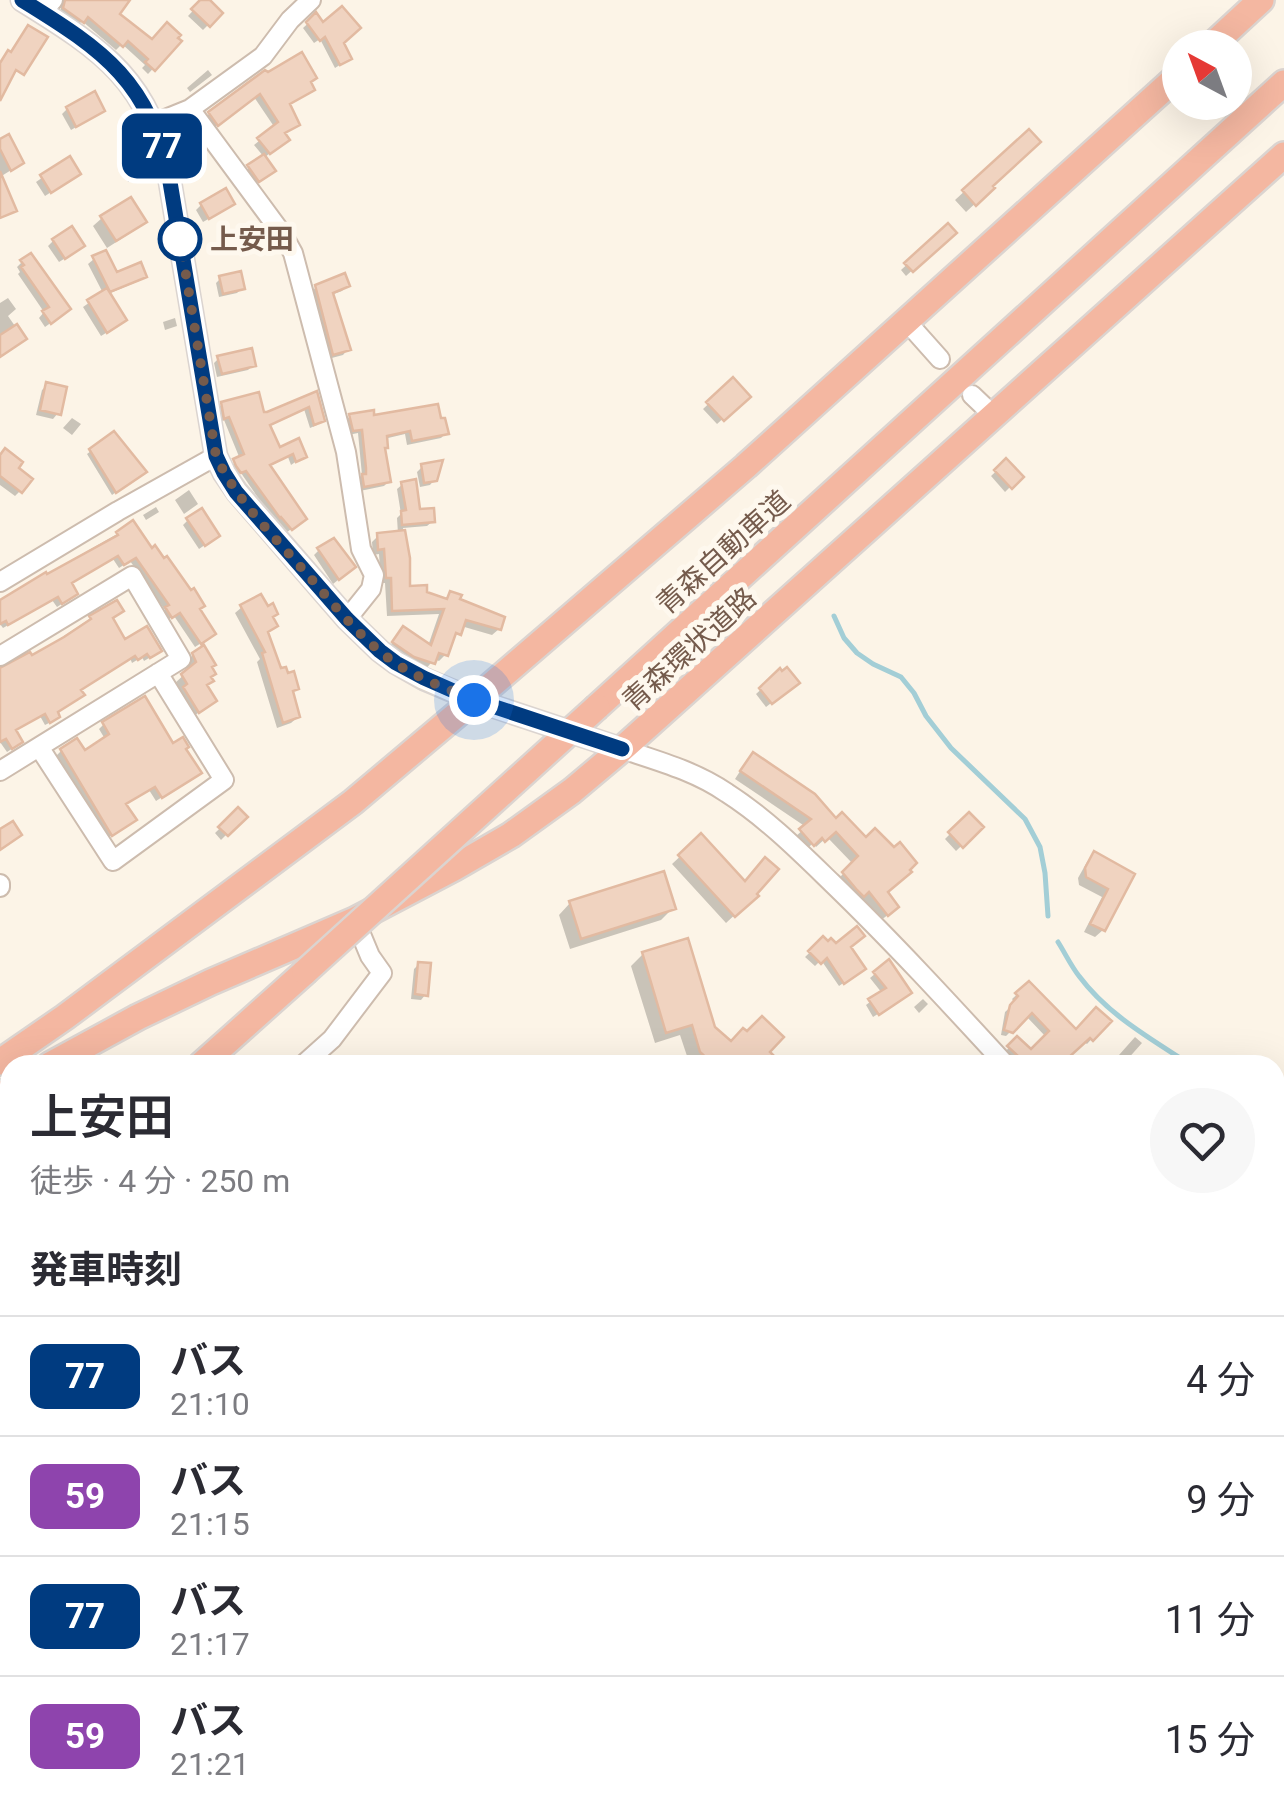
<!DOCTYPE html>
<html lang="ja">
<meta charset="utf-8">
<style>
body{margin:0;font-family:Roboto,"Noto Sans JP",sans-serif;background:#f7f7f7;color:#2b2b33;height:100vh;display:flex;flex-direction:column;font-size:38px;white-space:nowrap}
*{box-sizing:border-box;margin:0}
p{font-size:32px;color:#7c7c81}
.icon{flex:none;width:55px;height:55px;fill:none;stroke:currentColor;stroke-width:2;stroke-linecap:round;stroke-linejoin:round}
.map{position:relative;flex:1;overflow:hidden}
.drawer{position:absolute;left:0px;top:1055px;width:1285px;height:762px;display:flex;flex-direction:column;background:#fff;border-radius:30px 30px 0 0;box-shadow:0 10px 40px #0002}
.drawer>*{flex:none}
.badge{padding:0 20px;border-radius:15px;font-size:35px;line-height:65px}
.needle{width:65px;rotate:319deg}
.controls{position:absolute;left:1162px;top:30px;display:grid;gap:20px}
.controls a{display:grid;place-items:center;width:90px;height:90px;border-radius:50%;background:#fff;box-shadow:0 10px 40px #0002;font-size:50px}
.you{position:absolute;width:50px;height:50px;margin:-25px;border:8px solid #fff;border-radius:50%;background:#1a73e8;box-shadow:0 0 0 15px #1a73e833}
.map>.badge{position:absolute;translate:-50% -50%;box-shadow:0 0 0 5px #fff}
h2{padding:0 30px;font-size:38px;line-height:90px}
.round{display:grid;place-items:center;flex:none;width:105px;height:105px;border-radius:52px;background:#f7f7f7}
.summary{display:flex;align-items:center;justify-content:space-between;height:170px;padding:0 30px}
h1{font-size:48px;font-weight:600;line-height:75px}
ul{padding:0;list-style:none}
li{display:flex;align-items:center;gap:30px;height:120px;padding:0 30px;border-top:2px solid #e1e1e2}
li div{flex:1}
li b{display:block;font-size:38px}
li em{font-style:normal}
li .badge{min-width:110px;font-weight:700;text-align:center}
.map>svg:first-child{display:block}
.green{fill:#d4e9c6}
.shadow{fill:#0003}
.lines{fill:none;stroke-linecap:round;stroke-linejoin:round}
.stream{stroke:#a3ced6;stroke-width:5}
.building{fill:#f0d3c0;stroke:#e2baa1;stroke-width:2.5}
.minor-casing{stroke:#cdbcae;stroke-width:22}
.major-casing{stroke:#dbd4d0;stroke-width:25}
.highway-casing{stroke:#dbd4d0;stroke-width:30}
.minor{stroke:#fff;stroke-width:18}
.major{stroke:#f8d8a2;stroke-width:20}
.highway{stroke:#f4b7a1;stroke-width:25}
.highway-bridge-casing{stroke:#dbd4d0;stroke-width:30;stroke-linecap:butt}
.highway-bridge{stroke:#f4b7a1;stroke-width:25}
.line-casing{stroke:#fff;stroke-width:22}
.line{stroke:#003b80;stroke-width:15}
.walk{stroke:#755b4c;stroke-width:10;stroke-dasharray:0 18}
.stop-dot{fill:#fff;stroke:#003b80;stroke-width:5}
.labels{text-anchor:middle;stroke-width:10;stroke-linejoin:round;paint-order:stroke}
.stop-label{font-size:28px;font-weight:bold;fill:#755b4c;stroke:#fef8ee;text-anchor:start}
.street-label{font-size:28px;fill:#755b4c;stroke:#fef8ee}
</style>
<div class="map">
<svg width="1284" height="1817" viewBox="0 0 1284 1817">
<rect width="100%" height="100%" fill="#fcf4e7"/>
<!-- green -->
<path class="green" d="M10,1322V1808H177L184,1817H0V1334Z
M323,1808H706L716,1817H328Z
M940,1808H1008L1022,1817H929Z"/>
<!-- shadow -->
<path class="shadow" d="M59,0H127L116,14L152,42L179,41L148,74L142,68L145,65L122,44L116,50L82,21L77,26L59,14L61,8Z
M203,0H206L220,13L203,30L188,16Z
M316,16L341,43L349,59L335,68L320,39L314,43L303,28Z
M208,70L212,75L190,92L187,88Z
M265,73L309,83L312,89L288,105L292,129L282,135L281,144L264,158L268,176L253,185L244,172L264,157L254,145L275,128L254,97L212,129L204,118Z
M67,109L97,115L71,130L62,114Z
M1029,132L990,186L992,188L966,212L955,200Z
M0,141L16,167L0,177L14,211L0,219Z
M122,142L149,175L145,179L128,182L123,156L118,146Z
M69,159L73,178L45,196L36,182Z
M201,205L226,209L203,222L196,210Z
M102,218L144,222L135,230L107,248L93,226Z
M948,227L953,233L906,276L901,270Z
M53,241L77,251L59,262L48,246Z
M94,259L116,275L144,276L139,281L108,294L119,325L101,336L83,307L103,293L88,264Z
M22,262L63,314L45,327L39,318L44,312L18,274L20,272L17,267Z
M221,278L242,288L237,293L219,297L216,283Z
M347,285L342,291L331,295L348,349L343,355L328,359L311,293L316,287Z
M8,298L16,309L8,316L24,339L0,356V303Z
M175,318L177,326L165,330L163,322Z
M219,358L253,365L248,370L217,377L214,363Z
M733,381L747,397L717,424L703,409Z
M47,385L58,413L53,419L36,415L42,390Z
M315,394L322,420L317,425L310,428L304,409L268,427L279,450L304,456L291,465L288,457L268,467L299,523L286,533L276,520L274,521L241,473L236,476L230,466L240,459L224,420L220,422L217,409L222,404L262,414Z
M350,416L372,418L446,433L441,438L407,445L405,434L384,439L383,450L389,481L384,486L360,491L358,482L362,475L358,433L348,435L345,422Z
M72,418L81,424L72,435L63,428Z
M91,451L140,475L112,495L87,454Z
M0,457L20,491L15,496L0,485Z
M1006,462L1020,477L1005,492L991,476Z
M422,467L435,479L430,485L420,487L417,472Z
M403,484L418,512L433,521L427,526L403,528L408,558V589L444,601L451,594L499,629L492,635L461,626L445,655L439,661L434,659L426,669L407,662L388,649L397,635L428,646L439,614L387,616L385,583H381L379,554L373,555L372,542L378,536L398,534L397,518L401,514L397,489Z
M189,490L198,504L184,514L175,500Z
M156,507L159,512L146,520L143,515Z
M188,520L212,540L199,549L183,525Z
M117,534L198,610L209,638L195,647L174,616L166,621L162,614L165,610L130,561L119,568L113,559L69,584L71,598L57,607L52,600L3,628L0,624V601Z
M319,550L348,572L333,584L314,555Z
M242,607L271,618L275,626L266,634L279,672L296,688L291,694L298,717L291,723L277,728L257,662L260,659L235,613Z
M91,618L110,619L124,642L154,655L144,661L142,657L132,663L130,658L79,690L55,713L53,721L45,725L40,716L14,731L16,746L7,752L0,742V671L31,658Z
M193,655L209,668L205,687L214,701L190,719L174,684L188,671L185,663Z
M780,672L792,687L766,707L756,694Z
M104,724L183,750L199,773L156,801L149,790L124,805L129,825L106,839L56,756L61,751L84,753L105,739L99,729Z
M746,762L835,821L885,893L889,914L880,921L861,897L855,902L837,880L853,864L827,837L816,847L813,843L805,851L794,838L806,827L735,779Z
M238,811L244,817L221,840L215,833Z
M969,815L981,827L956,851L945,839Z
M701,837L755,896L726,923L672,864Z
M1094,854L1131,875L1103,930L1095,937L1084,932L1102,897L1079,885L1078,878L1087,862Z
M570,903L673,908L661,920L570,949L559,915Z
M823,940L848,948L858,973L839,986L821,960L815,966L805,957Z
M643,954L731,1044L766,1052L778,1065H690L680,1035L655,1043L631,966Z
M888,963L905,997L873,1017L866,1005L882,993L870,978Z
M419,964L426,994L421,1000L411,999L414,969Z
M1028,984L1075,1032L1108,1021L1087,1044L1083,1041L1065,1058L1072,1065H1017L1005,1052L1017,1039L1031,1052L1046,1037L1026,1016L1006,1036L1001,1035L1005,1012L1015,1003L1012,999Z
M923,999L928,1004L919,1013L914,1007Z
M1135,1037L1142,1043L1126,1061L1119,1055Z
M1282,1274L1284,1285L1277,1288L1275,1278Z
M1284,1324V1338L1277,1331Z"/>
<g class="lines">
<!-- stream -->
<path class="stream" d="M834,616L844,638L857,653L873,664L901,677L914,693L926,716L951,748L1025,819L1040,847L1045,873L1048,916
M1058,942C1065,953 1071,966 1079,976C1108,1015 1151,1039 1191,1065
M1275,1158L1284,1166"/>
</g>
<!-- building -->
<path class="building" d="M65,0H130L120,14L152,39L167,22L181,35L178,38L182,41L155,71L145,62L148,59L128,41L123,47L88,17L84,23L63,8Z
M200,0H210L223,13L210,27L191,9Z
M342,6L361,28L344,43L352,59L340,65L325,37L320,41L306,22L316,12L323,22Z
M28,25L48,37L24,75L16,70L0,101V63L8,50L11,52Z
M302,52L317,78L311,82L315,90L290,104L300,125L285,133L290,140L270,154L257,138L278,122L260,94L218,126L208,112L265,70L268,72Z
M95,91L105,111L76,127L66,107Z
M1029,129L1041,142L993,186L995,188L976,206L962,190Z
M9,134L24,163L11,171L0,149V139Z
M132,134L144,156H148L152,176L131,180L126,151L121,140Z
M264,154L276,171L259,182L247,165Z
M70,156L81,174L51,193L40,175Z
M0,171L17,211L0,218Z
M226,188L235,204L209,219L200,203Z
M131,197L147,222L116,241L100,216Z
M948,223L957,233L913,272L904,263Z
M72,226L85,246L65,259L52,239Z
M106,250L117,272L141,262L147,277L110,292L92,256Z
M31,253L71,309L51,324L42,311L49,307L21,267L24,265L20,260Z
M241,271L245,289L223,294L219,276Z
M345,273L350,286L333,293L351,350L333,355L315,285Z
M107,288L127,320L107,333L87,300Z
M17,324L27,339L0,357V335Z
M252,348L256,366L222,374L217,356Z
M733,377L751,397L724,421L706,402Z
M46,382L67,387L61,415L40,410Z
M317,391L325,421L314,425L309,407L270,425L280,447L299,438L307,457L296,462L293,454L270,465L307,519L292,530L281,517L280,518L246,471L241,473L236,466L233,459L244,454L229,417L224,419L221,402L259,392L264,412H267Z
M438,404L441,418H445L449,434L412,441L410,431L387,436L388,448H385L391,482L364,487L362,474H366V468L362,430L353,431L349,414L374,410V415Z
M114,431L147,472L116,493L89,449Z
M5,448L23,462L19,468L33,479L22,493L0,476V455Z
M1006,458L1024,477L1012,489L994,470Z
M443,460L437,481L424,483L421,464Z
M416,479L420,509L434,508L435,522L402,525L401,511L406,510L401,482Z
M202,508L220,536L205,546L186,518Z
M133,520L152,548L155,545L164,558L167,556L191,590L194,588L205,606L200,609L216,634L201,644L180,613L172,618L165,607L169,605L136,558L124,565L118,556L72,583L78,594L62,604L58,597L8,625L6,621L0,624V600L46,572L47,574L118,535L116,532Z
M405,530L410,558V586L427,585V592L447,599L450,591L462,595L460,599L505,617L501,630L466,620L461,635L456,633L448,656L439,653L435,664L414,657L392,642L403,626L431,645L444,609L392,611L391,578H386L384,549L378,550L377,533Z
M334,538L356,567L339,580L317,548Z
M261,594L268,606L273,603L278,614L273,617L278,626L268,632L281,668L286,667L288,673L294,671L299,689L293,691L300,717L283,723L262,653L265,652L240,605Z
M117,600L124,611L113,618L125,639L147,626L162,651L150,658L147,654L138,660L135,656L81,690L85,695L58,712L60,717L50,723L45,714L16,730L23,742L12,749L6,739L0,742V668L30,652L32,655L64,637L91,619L89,616Z
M204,645L216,665L212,667L216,674L211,677L214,681L207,685L217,701L199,713L183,687L187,684L181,674L196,662L192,653Z
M787,667L800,683L772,704L759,688L780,668L782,671Z
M145,696L173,743L183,737L189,747L186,749L202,773L162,798L155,787L126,804L137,820L112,836L60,749L77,738L85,750L109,734L102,722Z
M753,752L815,794L836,818L842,812L866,837L875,828L894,847L900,842L917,863L910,870L912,872L888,892L899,907L888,916L869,892L864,897L857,890L842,872L858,856L836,832L825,842L822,838L814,846L799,829L811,819L740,771Z
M238,807L248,817L228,836L218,827Z
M969,812L984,827L963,848L948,832Z
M13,821L22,835L0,850V829Z
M701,833L745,881L765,857L779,869L757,894L759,896L735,917L678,855Z
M1094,851L1135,874L1105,931L1090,924L1108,889L1086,877L1085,868Z
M664,871L676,909L581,939L569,901Z
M857,926L865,936L851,947L866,969L844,984L827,958L821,964L808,951L823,936L828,941L831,938L836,943Z
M688,938L715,1027L731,1041L743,1028L747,1031L762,1016L784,1037L770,1052L783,1065H714L700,1052L692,1025L666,1033L642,952Z
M889,959L912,993L879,1015L868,999L886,988L873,972Z
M418,962L431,963L428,996L415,994Z
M1029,981L1076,1029L1096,1007L1112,1021L1093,1041L1090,1038L1068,1058L1075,1065H1028L1007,1046L1017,1036L1031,1049L1049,1031L1032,1013L1013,1033L1004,1030L1010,1005L1018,996L1015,993Z"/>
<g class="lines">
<!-- minor casing -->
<g class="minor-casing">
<path id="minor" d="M42,12L53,0
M190,109L283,235L293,253L346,452L361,549L374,575L371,589L347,619
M153,124L190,109L263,56L290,20L311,0
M907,322L940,359
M972,395L994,416
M0,582L118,511L216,456
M0,656L132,576L181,659L0,771
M39,747L113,861L224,780L158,673
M622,749C658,761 695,771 727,793C766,818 799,851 832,883C892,941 949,1003 1006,1065
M0,884V887
M303,1065L332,1039L382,973L370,956L355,920
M0,1299L10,1291
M1275,1360L1284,1370"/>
</g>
<!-- major casing -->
<g class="major-casing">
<path id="major" d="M22,0C106,52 149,80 170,182L216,456L224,473L237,492L347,619L380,651L396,663L424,679L474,700L622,749"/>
</g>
<!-- highway casing -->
<g class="highway-casing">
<path id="highway" d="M1209,48L1261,0
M597,707L1284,83
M0,1062L65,1017L353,802L474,700L746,466L1180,74
M50,1065L138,1017L211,982L355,920L454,868L511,835L572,791L622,749L1284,155
M201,1065L305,972
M0,1096L10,1090
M0,1241L10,1233"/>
</g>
<!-- minor -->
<use href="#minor" class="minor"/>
<!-- major -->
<use href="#major" class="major"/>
<!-- highway -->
<use href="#highway" class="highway"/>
<!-- highway-bridge casing -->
<g class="highway-bridge-casing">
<path id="highway-bridge" d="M305,972L597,707"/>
</g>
<!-- highway-bridge -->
<use href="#highway-bridge" class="highway-bridge"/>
</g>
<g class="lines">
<!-- line casing -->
<g class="line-casing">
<path id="line" d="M22,0C105,51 150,82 170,182L216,456L224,473L236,492L347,619L380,651L396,663L424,678L474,700L622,749"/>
</g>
<!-- line -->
<use href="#line" class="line"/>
<!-- walk -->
<path class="walk" d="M180,239L216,456C236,500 274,536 305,572C332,602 358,636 391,660C416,678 446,688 474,700"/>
</g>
<!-- markers -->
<circle class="stop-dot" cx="180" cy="239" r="20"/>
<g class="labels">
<!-- stop labels -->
<g class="stop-label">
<text x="210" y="249">上安田</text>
</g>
<!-- street labels -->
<g class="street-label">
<text transform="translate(723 552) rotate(-42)" y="10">青森自動車道</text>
<text transform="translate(689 649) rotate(-42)" y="10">青森環状道路</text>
</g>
</g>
</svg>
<div class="controls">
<a><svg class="needle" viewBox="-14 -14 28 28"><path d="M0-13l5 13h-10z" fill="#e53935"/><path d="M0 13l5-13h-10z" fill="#7c7c81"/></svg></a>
</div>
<div class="you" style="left:474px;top:700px"></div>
<b class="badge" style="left:162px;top:146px;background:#003b80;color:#fff">77</b>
<section class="drawer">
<div class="summary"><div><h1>上安田</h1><p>徒歩 · 4 分 · 250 m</p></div><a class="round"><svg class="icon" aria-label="heart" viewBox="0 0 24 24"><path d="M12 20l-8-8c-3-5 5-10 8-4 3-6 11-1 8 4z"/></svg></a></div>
<h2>発車時刻</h2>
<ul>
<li><span class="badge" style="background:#003b80;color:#fff">77</span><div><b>バス</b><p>21:10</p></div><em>4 分</em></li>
<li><span class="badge" style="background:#8e44ad;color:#fff">59</span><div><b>バス</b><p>21:15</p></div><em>9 分</em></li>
<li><span class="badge" style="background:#003b80;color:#fff">77</span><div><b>バス</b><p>21:17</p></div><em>11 分</em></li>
<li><span class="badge" style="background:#8e44ad;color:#fff">59</span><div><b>バス</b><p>21:21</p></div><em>15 分</em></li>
</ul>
</section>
</div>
